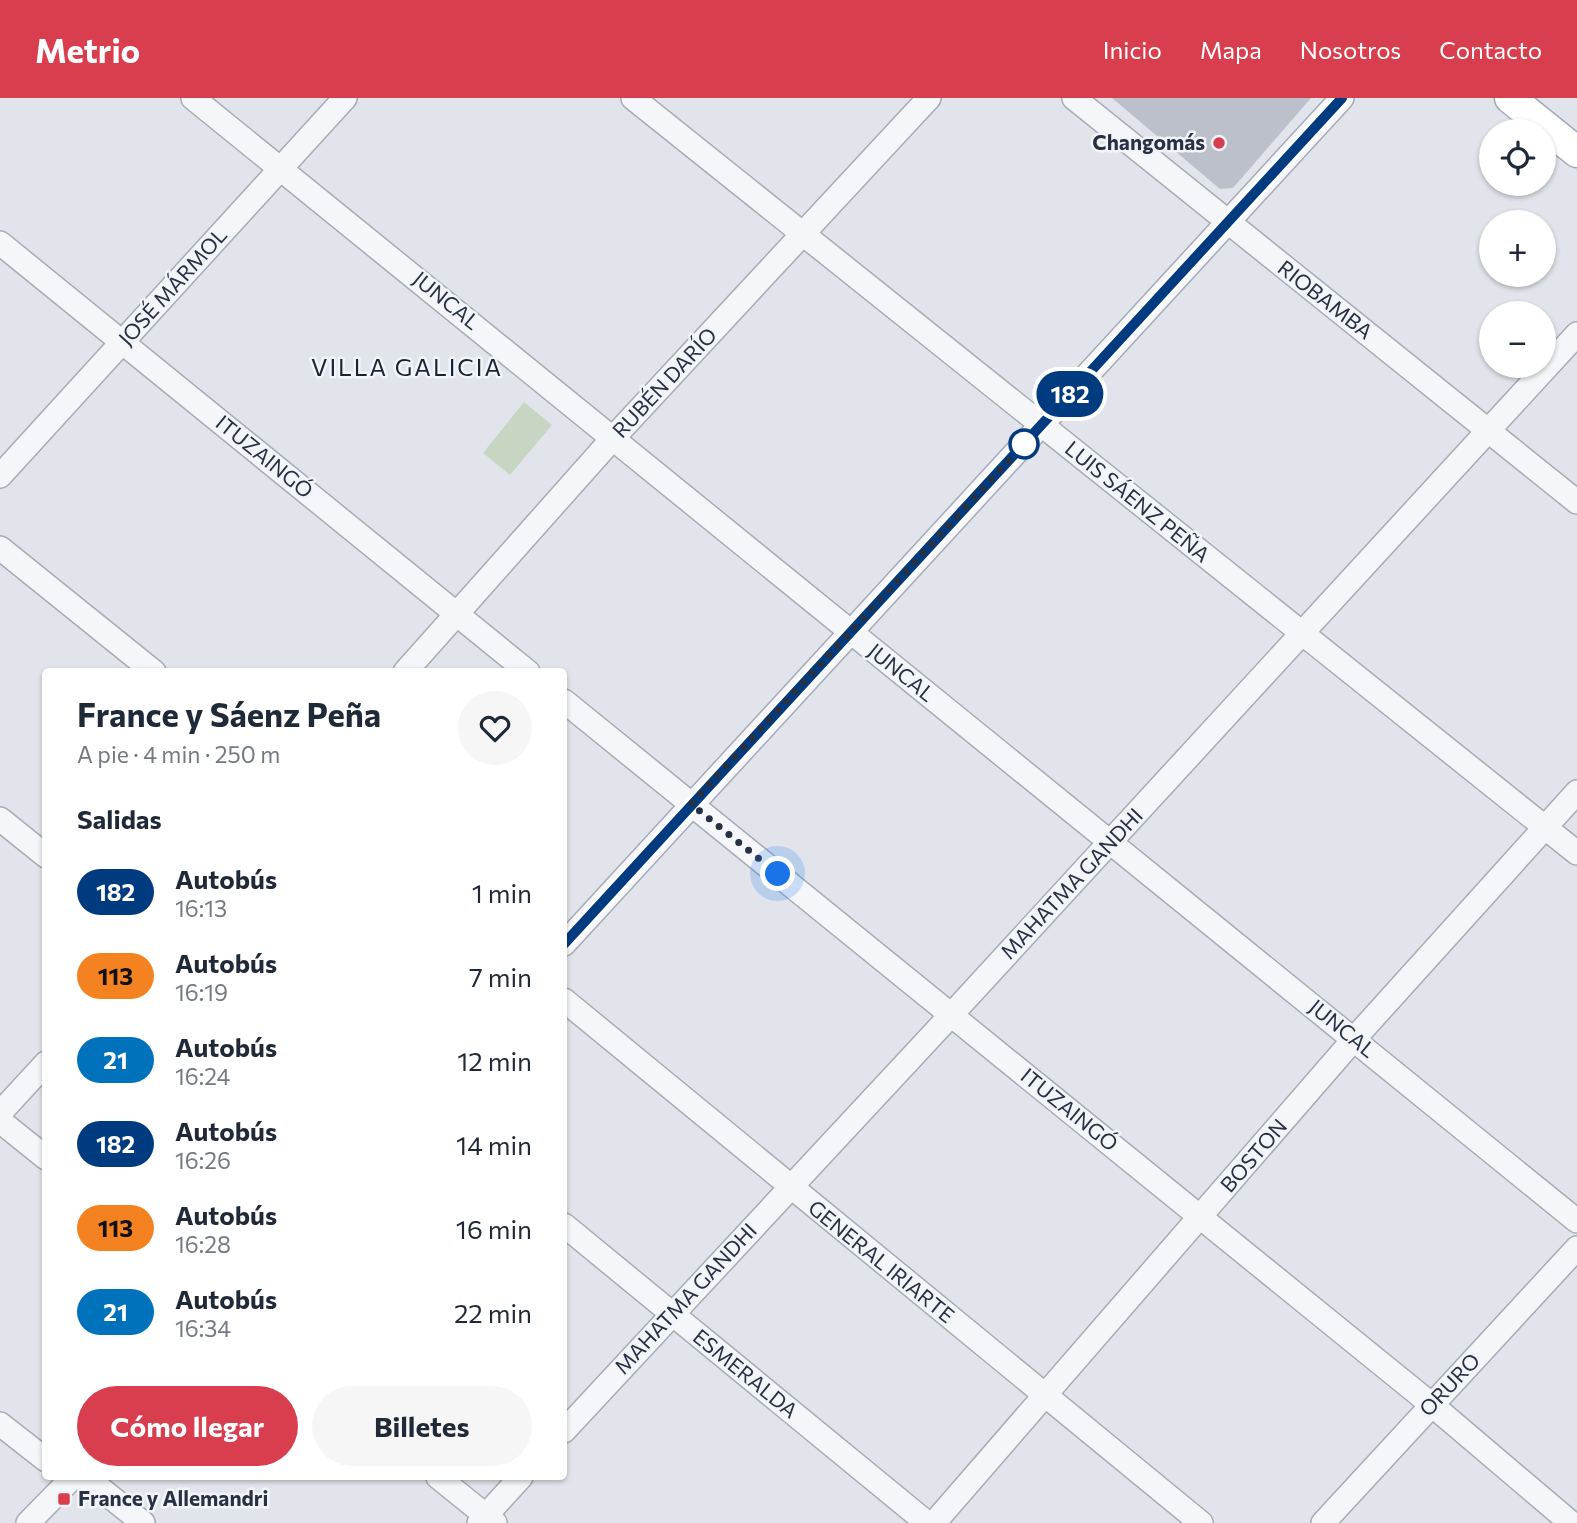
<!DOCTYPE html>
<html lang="es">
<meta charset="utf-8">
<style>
body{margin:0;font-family:Commissioner,sans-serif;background:#f6f6f7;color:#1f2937;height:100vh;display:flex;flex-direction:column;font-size:26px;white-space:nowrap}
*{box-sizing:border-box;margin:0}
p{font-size:23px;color:#747a83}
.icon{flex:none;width:38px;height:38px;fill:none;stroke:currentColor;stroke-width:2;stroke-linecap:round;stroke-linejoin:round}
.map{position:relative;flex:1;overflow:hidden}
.side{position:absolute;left:42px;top:570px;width:525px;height:812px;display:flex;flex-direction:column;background:#fff;border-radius:7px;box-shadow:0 2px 5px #0004}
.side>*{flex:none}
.badge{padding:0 14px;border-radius:23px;font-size:24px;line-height:46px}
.fabs{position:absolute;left:1479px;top:21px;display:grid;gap:14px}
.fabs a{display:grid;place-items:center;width:77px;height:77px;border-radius:50%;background:#fff;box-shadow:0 2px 5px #0004;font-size:35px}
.you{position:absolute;width:35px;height:35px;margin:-18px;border:5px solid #fff;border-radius:50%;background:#1a73e8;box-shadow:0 0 0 10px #1a73e833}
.map>.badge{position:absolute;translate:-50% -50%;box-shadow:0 0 0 4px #fff}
h2{padding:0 35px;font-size:26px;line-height:63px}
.round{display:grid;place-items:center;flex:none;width:74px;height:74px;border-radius:37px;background:#f6f6f7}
.headline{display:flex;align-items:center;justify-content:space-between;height:119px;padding:0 35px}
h1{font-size:33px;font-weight:700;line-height:52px}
.action{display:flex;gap:14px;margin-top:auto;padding:14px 35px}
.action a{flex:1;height:80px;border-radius:42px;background:#d83e4e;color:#fff;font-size:28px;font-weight:700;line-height:80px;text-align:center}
.action a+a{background:#f6f6f7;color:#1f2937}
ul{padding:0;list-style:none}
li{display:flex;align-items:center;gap:21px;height:84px;padding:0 35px}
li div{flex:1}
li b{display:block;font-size:26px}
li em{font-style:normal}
li .badge{min-width:77px;font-weight:700;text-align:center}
header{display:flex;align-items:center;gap:42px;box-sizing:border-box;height:98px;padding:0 35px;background:#d83e4e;color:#fff}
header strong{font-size:33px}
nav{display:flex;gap:38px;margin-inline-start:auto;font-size:24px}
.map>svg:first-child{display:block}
.green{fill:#c6d6c2}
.building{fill:#bbc0cb}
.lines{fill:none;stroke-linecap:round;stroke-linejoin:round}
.minor-casing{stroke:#a6abb6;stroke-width:26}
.major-casing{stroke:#a0a8b8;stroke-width:33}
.minor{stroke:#f5f6f9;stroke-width:23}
.major{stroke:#fff;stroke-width:30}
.line-casing{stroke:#fff;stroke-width:16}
.line{stroke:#003b80;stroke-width:10}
.walk{stroke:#283144;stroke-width:7;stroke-dasharray:0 12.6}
.poi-dot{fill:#d83e4e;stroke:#f1f4f8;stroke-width:2.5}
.stop-dot{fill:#fff;stroke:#003b80;stroke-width:3.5}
.labels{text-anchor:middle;stroke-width:5;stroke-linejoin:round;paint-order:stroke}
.poi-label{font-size:21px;font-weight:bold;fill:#283144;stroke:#f1f4f8;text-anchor:end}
.street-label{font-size:21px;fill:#283144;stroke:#f1f4f8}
.quarter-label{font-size:24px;letter-spacing:2px;fill:#1a2235;stroke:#f1f4f8}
</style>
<header>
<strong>Metrio</strong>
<nav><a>Inicio</a><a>Mapa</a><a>Nosotros</a><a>Contacto</a></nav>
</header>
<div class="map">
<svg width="1577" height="1425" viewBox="0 0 1577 1425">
<rect width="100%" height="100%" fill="#e1e5eb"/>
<!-- green -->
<path class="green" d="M524,304L552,327L510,377L483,355Z"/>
<!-- building -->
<path class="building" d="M1112,0H1311L1233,90L1220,91Z"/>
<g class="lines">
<!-- minor casing -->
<g class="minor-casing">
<path id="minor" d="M193,0L1577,1123
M633,0L1577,755
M1074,0L1577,404
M0,145L528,574
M0,378L345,0
M0,450L154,574
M405,574L614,339L929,0
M564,603L1432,1307L1571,1425
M0,721L46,758
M564,846L1342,0
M564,902L1201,1425
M0,1015L46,965
M0,1023L46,1060
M564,1127L927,1425
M0,1326L46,1362
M564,1333L952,916L1577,236
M79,1379L92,1384L143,1425
M438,1379L495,1425
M28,1425L73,1379
M479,1425L521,1379
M934,1425L1354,941L1577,694
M1323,1425L1577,1150"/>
</g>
<!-- major casing -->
<g class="major-casing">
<path id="major" d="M1510,0L1577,54"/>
</g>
<!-- minor -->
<use href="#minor" class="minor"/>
<!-- major -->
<use href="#major" class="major"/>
</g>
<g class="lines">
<!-- line casing -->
<g class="line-casing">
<path id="line" d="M564,846L1342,0"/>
</g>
<!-- line -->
<use href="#line" class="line"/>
<!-- walk -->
<path class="walk" d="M778,776L691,706L1024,346"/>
</g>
<!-- markers -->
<g class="poi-dot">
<circle cx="1219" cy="45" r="7"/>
<rect x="57" y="1394" width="14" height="14" rx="3.5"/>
</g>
<circle class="stop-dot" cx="1024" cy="346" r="14"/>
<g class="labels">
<!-- poi labels -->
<g class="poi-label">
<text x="1205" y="52">Changomás</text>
<text x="78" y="1408" text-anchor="start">France y Allemandri</text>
</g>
<!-- street labels -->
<g class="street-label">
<text transform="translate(173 189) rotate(-48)" y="7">JOSÉ MÁRMOL</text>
<text transform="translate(1325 202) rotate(38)" y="7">RIOBAMBA</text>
<text transform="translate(446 203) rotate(39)" y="7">JUNCAL</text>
<text transform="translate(665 285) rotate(-47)" y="7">RUBÉN DARÍO</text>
<text transform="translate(264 359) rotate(39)" y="7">ITUZAINGÓ</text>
<text transform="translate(1137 404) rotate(39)" y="7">LUIS SÁENZ PEÑA</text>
<text transform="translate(901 575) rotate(39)" y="7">JUNCAL</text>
<text transform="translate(1072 786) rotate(-47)" y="7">MAHATMA GANDHI</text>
<text transform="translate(1342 931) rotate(39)" y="7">JUNCAL</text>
<text transform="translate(1069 1012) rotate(39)" y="7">ITUZAINGÓ</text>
<text transform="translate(1254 1058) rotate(-49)" y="7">BOSTON</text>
<text transform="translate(881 1164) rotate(39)" y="7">GENERAL IRIARTE</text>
<text transform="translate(686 1201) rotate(-47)" y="7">MAHATMA GANDHI</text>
<text transform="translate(745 1276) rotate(39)" y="7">ESMERALDA</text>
<text transform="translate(1450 1287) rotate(-47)" y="7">ORURO</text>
</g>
<!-- quarter labels -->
<g class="quarter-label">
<text x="407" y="278">VILLA GALICIA</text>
</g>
</g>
</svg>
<div class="fabs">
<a><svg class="icon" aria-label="locate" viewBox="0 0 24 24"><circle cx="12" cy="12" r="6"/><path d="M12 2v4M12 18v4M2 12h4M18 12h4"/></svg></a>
<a>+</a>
<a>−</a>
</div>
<div class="you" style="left:778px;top:776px"></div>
<b class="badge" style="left:1070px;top:296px;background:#003b80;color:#fff">182</b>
<section class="side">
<div class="headline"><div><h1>France y Sáenz Peña</h1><p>A pie · 4 min · 250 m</p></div><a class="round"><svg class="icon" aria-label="heart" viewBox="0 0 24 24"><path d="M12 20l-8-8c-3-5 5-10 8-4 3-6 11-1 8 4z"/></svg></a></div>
<h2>Salidas</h2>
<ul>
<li><span class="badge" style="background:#003b80;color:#fff">182</span><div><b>Autobús</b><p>16:13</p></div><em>1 min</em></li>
<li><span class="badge" style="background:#f58220;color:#111">113</span><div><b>Autobús</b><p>16:19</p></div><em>7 min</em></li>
<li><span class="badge" style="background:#0072bc;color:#fff">21</span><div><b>Autobús</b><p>16:24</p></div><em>12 min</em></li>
<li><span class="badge" style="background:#003b80;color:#fff">182</span><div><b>Autobús</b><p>16:26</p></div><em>14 min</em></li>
<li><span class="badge" style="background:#f58220;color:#111">113</span><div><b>Autobús</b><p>16:28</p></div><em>16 min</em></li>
<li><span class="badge" style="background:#0072bc;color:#fff">21</span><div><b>Autobús</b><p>16:34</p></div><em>22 min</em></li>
</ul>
<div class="action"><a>Cómo llegar</a><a>Billetes</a></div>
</section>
</div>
